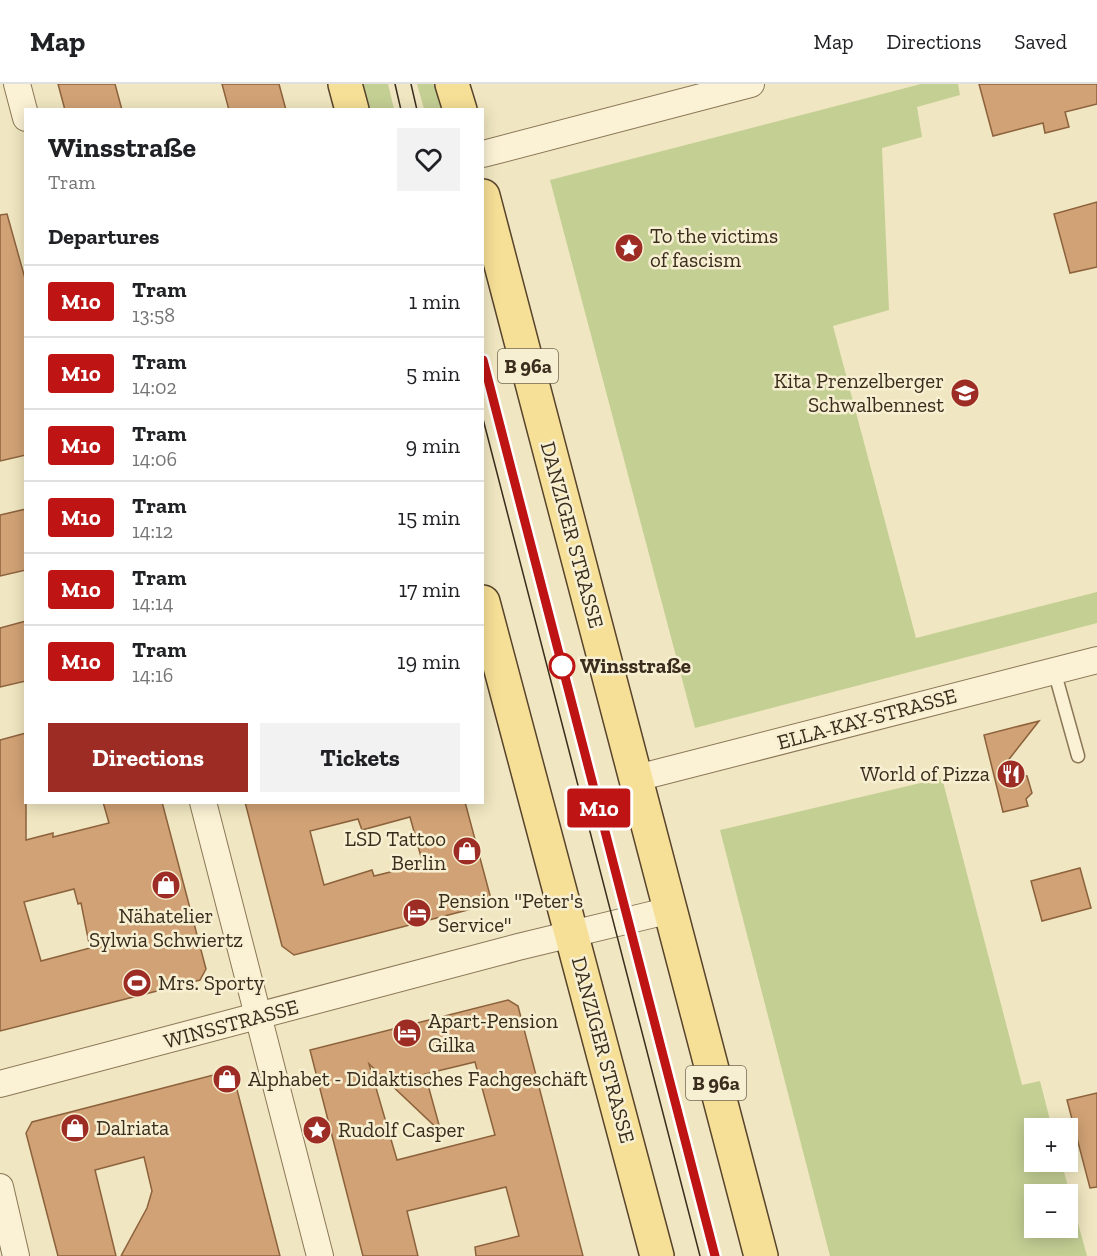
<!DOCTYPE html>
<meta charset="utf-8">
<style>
body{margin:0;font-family:"Zilla Slab",serif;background:#f2f2f2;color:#202124;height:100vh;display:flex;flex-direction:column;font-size:22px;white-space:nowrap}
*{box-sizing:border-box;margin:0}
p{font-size:20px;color:#757577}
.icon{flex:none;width:33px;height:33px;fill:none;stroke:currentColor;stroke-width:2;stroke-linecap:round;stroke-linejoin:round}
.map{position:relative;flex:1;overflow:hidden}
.drawer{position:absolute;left:24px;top:24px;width:460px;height:696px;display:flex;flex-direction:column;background:#fff;border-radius:0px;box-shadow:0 3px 15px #0003}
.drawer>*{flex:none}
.badge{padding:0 12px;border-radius:4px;font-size:21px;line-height:39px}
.buttons{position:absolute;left:1024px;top:1034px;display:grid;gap:12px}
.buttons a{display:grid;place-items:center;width:54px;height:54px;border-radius:0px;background:#fff;box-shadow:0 3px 15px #0003;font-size:30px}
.map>.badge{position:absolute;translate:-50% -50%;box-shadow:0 0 0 3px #fff}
h2{padding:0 24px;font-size:22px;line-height:54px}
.round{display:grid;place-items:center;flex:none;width:63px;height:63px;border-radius:0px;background:#f2f2f2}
.overview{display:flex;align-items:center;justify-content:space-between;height:102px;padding:0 24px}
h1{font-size:28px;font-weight:800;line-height:45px}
.cta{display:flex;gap:12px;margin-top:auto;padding:12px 24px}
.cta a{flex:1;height:69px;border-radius:0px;background:#9d2c24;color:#fff;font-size:24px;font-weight:800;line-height:69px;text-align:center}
.cta a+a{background:#f2f2f2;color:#202124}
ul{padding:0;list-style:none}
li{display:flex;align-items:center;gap:18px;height:72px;padding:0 24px;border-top:2px solid #e0e0e0}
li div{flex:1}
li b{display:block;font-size:22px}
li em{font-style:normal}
li .badge{min-width:66px;font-weight:700;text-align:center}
header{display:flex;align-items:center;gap:36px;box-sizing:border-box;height:84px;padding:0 30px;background:#fff;border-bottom:2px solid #e0e0e0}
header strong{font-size:28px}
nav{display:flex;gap:33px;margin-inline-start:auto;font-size:21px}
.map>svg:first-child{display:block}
.green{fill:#c4cf94;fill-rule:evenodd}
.building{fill:#d1a275;stroke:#8c623c;stroke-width:1.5;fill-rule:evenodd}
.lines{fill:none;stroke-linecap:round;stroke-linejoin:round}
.lane-casing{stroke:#8b7757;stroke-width:15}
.street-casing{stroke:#8b7757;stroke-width:28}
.primary-casing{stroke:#58442c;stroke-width:36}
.lane{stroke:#fbf2d5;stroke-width:12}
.street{stroke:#fbf2d5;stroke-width:26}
.primary{stroke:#f6df96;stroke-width:33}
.tram{stroke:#3a2d1d;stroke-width:1.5}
.line-casing{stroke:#fff;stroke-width:14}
.line{stroke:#be1414;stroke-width:9}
.stop-dot{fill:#fff;stroke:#be1414;stroke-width:3}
.labels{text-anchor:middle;stroke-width:5;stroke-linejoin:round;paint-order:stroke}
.shield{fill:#f7efd1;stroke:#736753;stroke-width:1.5}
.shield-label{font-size:20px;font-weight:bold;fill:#3a2d1d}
.poi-label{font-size:21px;fill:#3a2d1d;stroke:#f7efd1;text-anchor:start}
.street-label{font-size:21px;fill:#3a2d1d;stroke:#f7efd1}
.stop-label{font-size:21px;font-weight:bold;fill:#3a2d1d;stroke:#f7efd1;text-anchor:start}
</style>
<header>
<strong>Map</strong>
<nav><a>Map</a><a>Directions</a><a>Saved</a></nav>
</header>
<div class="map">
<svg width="1097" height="1172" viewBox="0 0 1097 1172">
<rect width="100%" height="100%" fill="#f0e6c1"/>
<!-- green -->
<path class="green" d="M361,0H388L394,25H368Z
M417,0H434L441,25H424Z
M921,0H958L960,11L917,23L922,53L882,64L889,226L833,242L916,554L1097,508V539L695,644L550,96Z
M942,694L1022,1001L1040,997L1052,1044H1035V1077H1061L1087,1172H830L720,746ZM1035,1110H1068V1143H1035Z"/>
<!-- building -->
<path class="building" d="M58,0H115L122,26H65Z
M222,0H279L286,26H229Z
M979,0H1097V20L1065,28L1069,43L1045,49L1043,39L993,52Z
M1097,118V183L1070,189L1054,130Z
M7,130L26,198V371L0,377V131Z
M26,425V486L0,492V431Z
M26,537V597L0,603V544Z
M1039,637L999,688L1027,692L1032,709L1026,715L1028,722L1003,728L984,651Z
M26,649V756L53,749V753L109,739L103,718H162L206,885L200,896L0,947V656ZM74,805L78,820L81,819L90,864L41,877L24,818Z
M245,718H465L491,815L483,822L294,871L282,862ZM410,733L423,780L374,792L372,786L324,801L310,747L358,735L362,746Z
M1080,784L1091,824L1042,837L1031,797Z
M508,916L518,922L583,1172H476L475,1163L519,1152L506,1103L407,1127L418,1172H363L310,966ZM475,978L495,1051L397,1076L369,980L441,1048L425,990Z
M225,988L234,994L280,1172H121L147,1124L152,1107L144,1073L95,1086L116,1172H58L26,1049L32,1038Z
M1097,1009V1103L1090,1104L1067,1016Z"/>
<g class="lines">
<!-- lane casing -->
<g class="lane-casing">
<path id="lane" d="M1054,586L1078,672"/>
</g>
<!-- street casing -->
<g class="street-casing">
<path id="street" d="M17,0L26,34
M483,70L751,0
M637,694L1097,576
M203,718L320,1172
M0,1000L518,863L671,826
M0,1103L16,1172"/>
</g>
<!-- primary casing -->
<g class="primary-casing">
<path id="primary" d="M345,0L352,26
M452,0L460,26
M483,112L761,1172
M483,518L657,1172"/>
</g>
<!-- lane -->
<use href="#lane" class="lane"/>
<!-- street -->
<use href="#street" class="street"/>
<!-- primary -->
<use href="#primary" class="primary"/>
<!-- tram -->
<path class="tram" d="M395,0L401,26
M411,0L417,26
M483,276L715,1172
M483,335L700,1172"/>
</g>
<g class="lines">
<!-- line casing -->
<g class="line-casing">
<path id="line" d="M483,276L715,1172"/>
</g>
<!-- line -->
<use href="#line" class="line"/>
</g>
<!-- icons -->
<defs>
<g id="sight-disc" transform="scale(1.5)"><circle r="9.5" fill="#9d2c24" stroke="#f7efd1"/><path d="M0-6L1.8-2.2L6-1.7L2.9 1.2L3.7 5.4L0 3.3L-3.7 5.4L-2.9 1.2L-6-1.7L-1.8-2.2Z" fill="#fff"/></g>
<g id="school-disc" transform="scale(1.5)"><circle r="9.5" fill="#9d2c24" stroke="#f7efd1"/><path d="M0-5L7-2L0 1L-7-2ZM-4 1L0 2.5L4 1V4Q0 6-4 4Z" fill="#fff"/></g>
<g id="restaurant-disc" transform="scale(1.5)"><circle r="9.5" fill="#9d2c24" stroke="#f7efd1"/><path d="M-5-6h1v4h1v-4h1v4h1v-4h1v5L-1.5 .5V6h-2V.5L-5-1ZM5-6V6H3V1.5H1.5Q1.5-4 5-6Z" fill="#fff"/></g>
<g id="shop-disc" transform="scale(1.5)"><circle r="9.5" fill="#9d2c24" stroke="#f7efd1"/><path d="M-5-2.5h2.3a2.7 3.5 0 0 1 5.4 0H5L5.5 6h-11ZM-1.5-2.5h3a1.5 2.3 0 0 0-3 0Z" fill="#fff"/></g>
<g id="hotel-disc" transform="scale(1.5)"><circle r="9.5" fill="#9d2c24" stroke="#f7efd1"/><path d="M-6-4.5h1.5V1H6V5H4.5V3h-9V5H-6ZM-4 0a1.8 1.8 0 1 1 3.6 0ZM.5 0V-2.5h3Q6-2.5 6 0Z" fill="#fff"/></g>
<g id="stadium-disc" transform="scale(1.5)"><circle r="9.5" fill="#9d2c24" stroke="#f7efd1"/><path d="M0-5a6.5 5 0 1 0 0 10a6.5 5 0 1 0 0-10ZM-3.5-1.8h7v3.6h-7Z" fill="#fff"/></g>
</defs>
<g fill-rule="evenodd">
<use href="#sight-disc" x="629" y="164"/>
<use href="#school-disc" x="965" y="309"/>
<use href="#restaurant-disc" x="1011" y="690"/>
<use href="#shop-disc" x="467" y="767"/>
<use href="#shop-disc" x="166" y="801"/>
<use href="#hotel-disc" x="417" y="829"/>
<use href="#stadium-disc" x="137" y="899"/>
<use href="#hotel-disc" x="407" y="949"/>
<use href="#shop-disc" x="227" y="995"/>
<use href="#shop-disc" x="75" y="1044"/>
<use href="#sight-disc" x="317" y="1046"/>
</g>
<!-- markers -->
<circle class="stop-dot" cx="562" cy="582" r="12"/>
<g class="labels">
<!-- shield labels -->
<g class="shield">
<rect x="498" y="265" width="60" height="34" rx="4.5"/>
<rect x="686" y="982" width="60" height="34" rx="4.5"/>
</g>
<g class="shield-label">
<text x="528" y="289">B 96a</text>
<text x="716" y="1006">B 96a</text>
</g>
<!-- poi labels -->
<g class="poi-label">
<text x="650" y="159">To the victims<tspan x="650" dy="24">of fascism</tspan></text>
<text x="944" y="304" text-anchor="end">Kita Prenzelberger<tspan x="944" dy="24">Schwalbennest</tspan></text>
<text x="990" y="697" text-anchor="end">World of Pizza</text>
<text x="446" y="762" text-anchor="end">LSD Tattoo<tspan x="446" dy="24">Berlin</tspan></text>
<text x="438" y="824">Pension "Peter's<tspan x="438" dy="24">Service"</tspan></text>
<text x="166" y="839" text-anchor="middle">Nähatelier<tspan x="166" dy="24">Sylwia Schwiertz</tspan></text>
<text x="158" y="906">Mrs. Sporty</text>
<text x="428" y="944">Apart-Pension<tspan x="428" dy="24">Gilka</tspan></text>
<text x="248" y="1002">Alphabet - Didaktisches Fachgeschäft</text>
<text x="96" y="1051">Dalriata</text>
<text x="338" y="1053">Rudolf Casper</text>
</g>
<!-- street labels -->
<g class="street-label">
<text transform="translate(572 451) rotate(75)" y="7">DANZIGER STRASSE</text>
<text transform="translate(867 635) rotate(-15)" y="7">ELLA-KAY-STRASSE</text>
<text transform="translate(231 940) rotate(-15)" y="7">WINSSTRASSE</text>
<text transform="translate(603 966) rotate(75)" y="7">DANZIGER STRASSE</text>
</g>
<!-- stop labels -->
<g class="stop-label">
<text x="580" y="589">Winsstraße</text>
</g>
</g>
</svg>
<div class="buttons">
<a>+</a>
<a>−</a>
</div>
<b class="badge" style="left:599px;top:724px;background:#be1414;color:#fff">M10</b>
<section class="drawer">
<div class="overview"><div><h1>Winsstraße</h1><p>Tram</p></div><a class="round"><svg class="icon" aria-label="heart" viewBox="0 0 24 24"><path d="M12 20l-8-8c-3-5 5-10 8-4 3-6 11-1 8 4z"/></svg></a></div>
<h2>Departures</h2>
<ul>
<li><span class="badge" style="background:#be1414;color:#fff">M10</span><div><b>Tram</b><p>13:58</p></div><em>1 min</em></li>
<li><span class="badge" style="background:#be1414;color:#fff">M10</span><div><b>Tram</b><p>14:02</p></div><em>5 min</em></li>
<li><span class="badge" style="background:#be1414;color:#fff">M10</span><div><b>Tram</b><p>14:06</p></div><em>9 min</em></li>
<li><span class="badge" style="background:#be1414;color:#fff">M10</span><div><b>Tram</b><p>14:12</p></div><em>15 min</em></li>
<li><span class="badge" style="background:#be1414;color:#fff">M10</span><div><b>Tram</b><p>14:14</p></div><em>17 min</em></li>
<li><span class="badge" style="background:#be1414;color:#fff">M10</span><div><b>Tram</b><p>14:16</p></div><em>19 min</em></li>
</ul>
<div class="cta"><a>Directions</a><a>Tickets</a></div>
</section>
</div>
